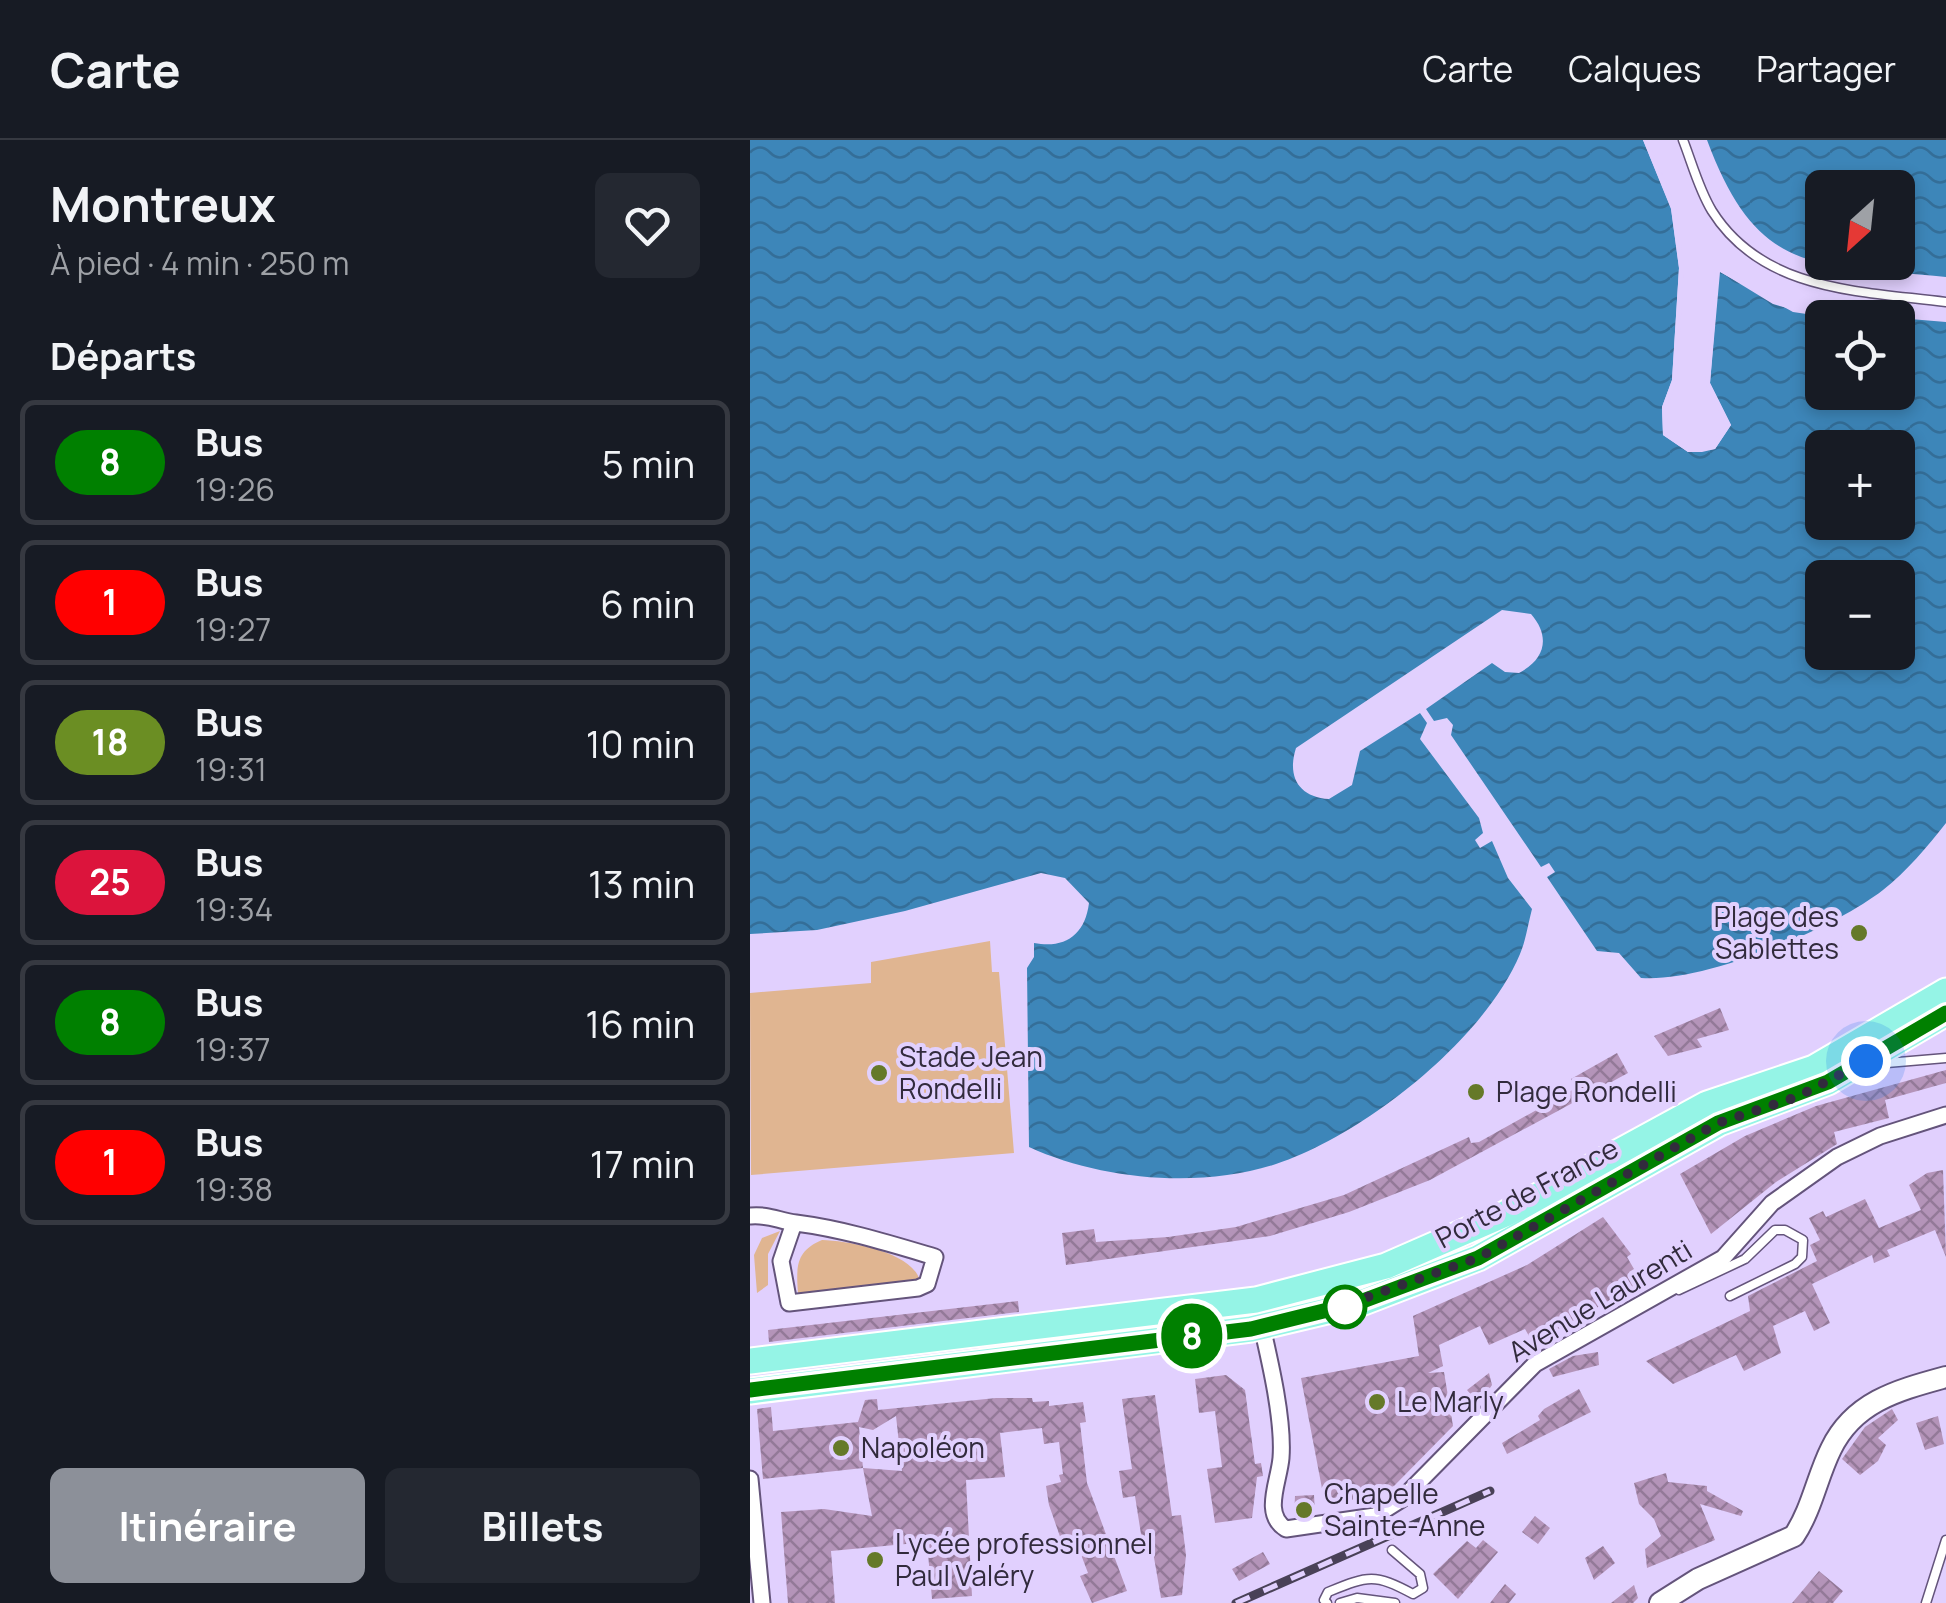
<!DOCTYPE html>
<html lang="fr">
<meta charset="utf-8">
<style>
body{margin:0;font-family:Manrope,sans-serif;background:#242831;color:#f1f3f6;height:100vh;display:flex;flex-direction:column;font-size:38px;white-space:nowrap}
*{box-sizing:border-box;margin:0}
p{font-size:32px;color:#9ea1a6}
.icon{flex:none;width:55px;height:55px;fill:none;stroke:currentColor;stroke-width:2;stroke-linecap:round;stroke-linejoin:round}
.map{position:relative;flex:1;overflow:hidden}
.panel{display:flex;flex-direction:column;background:#171b24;width:750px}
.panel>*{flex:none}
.badge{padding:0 20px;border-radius:32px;font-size:35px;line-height:65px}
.needle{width:65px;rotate:207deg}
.fabs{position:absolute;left:1055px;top:30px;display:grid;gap:20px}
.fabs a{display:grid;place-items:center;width:110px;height:110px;border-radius:15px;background:#171b24;box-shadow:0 5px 15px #0003;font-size:50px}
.you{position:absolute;width:50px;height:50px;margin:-25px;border:8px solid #fff;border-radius:50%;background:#1a73e8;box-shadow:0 0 0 15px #1a73e833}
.map>.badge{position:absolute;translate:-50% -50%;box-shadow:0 0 0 5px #fff}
h2{padding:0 50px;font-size:38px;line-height:90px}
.round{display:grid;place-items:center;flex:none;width:105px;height:105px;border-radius:15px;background:#242831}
.summary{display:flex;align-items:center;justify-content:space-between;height:170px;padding:0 50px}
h1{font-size:48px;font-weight:700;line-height:75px}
.action{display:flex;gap:20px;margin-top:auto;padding:20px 50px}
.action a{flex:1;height:115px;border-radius:15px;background:#8c9099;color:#fff;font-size:40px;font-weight:700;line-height:115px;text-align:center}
.action a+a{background:#242831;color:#f1f3f6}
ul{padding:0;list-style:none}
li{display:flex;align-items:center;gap:30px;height:125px;margin:0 20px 15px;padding:0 30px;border:5px solid #363941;border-radius:15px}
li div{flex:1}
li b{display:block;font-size:38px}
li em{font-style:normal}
li .badge{min-width:110px;font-weight:700;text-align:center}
header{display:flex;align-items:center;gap:60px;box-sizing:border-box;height:140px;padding:0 50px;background:#171b24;border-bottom:2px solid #363941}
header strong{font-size:48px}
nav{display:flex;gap:55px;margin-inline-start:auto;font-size:35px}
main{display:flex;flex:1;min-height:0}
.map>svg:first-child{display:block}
.grass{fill:#e0b591}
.water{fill:url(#water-waves);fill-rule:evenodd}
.pier{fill:#e1d0fe}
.building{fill:url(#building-cross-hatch);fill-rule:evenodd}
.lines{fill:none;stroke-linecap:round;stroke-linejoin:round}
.service-casing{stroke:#64547b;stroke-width:11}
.minor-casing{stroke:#64547b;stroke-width:19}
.tertiary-casing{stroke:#64547b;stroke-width:24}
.primary-casing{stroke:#fff;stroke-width:29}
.service{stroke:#fff;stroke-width:8}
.minor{stroke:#fff;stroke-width:15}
.tertiary{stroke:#fff;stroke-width:20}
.primary{stroke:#95f4e6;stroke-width:25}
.rail-casing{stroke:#494157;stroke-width:9}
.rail{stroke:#e1d0fe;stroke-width:5;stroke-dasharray:15;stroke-linecap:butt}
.line-casing{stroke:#fff;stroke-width:22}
.line{stroke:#008000;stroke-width:15}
.walk{stroke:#322b3d;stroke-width:10;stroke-dasharray:0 18}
.poi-dot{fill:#657929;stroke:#e1d0fe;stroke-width:4}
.stop-dot{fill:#fff;stroke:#008000;stroke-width:5}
.labels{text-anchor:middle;stroke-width:8;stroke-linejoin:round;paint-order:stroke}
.poi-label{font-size:28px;fill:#322b3d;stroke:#e1d0fe;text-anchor:start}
.street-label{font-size:28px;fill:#322b3d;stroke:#e1d0fe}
</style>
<header>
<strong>Carte</strong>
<nav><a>Carte</a><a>Calques</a><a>Partager</a></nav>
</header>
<main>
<section class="panel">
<div class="summary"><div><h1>Montreux</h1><p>À pied · 4 min · 250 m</p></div><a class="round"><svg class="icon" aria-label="heart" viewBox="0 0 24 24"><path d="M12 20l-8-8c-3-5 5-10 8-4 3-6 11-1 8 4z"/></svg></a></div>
<h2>Départs</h2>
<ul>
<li><span class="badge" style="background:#008000;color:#fff">8</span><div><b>Bus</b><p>19:26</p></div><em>5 min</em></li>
<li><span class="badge" style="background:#f00;color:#fff">1</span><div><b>Bus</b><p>19:27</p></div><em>6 min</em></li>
<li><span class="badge" style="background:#6b8e23;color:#fff">18</span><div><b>Bus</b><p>19:31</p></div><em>10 min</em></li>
<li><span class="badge" style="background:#dc143c;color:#fff">25</span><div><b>Bus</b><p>19:34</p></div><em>13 min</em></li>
<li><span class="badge" style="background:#008000;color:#fff">8</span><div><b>Bus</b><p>19:37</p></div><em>16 min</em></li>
<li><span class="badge" style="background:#f00;color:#fff">1</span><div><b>Bus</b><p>19:38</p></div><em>17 min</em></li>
</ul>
<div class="action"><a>Itinéraire</a><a>Billets</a></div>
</section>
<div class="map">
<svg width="1196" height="1463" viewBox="0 0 1196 1463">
<defs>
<pattern id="water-waves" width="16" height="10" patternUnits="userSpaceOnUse" patternTransform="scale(2.5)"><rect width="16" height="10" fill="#3d86b9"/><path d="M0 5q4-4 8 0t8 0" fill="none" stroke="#346e98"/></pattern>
<pattern id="building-cross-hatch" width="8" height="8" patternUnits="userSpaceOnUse" patternTransform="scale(2.5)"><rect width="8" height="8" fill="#b494b9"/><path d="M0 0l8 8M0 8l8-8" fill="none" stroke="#937998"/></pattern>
</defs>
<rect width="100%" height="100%" fill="#e1d0fe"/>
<!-- grass -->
<path class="grass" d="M240,801L242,832H249L264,1013L1,1035L0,853L121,843V822Z
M30,1091L18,1114V1145L7,1153L4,1115L12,1098Z
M72,1100C99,1101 163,1112 170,1141L48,1153C46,1126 46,1111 72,1100Z"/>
<!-- water -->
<path class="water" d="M0,0H893L921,69L929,128L922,240L912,267L913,295L938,312L965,309L981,285L960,243L969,131L1023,164L1072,178V252H1148V178L1196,182V683C1177,707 1157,731 1133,750C1083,789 954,843 891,838L869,813L847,811L797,737L805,732L799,723L791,727L701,595L703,585L697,578L684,581L676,569L742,523L755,532L769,533C795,519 801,497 781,474L752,470L546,608C537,636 548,657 579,659L602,645L610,611L670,573L677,583L670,599L729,678L733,693L725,700L730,708L742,701L758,738L782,769C778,784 776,800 770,814C734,900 614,995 526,1024C450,1049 351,1040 279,1007L277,828L284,817V803C315,809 335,795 339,763L315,738L291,733L155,771L67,790L0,794ZM1072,308H1148V382H1072ZM1072,438H1148V512H1072Z
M957,0H1196V137C1067,124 1008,138 957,0ZM1072,48H1148V122H1072Z"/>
<!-- pier -->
<path class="pier" d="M893,0H898L926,67L934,127L927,241L917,268L918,293L927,302L939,307L962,304L975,284L955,243L966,127L1044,167L1077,177L1043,172L970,132L960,243L981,285L965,309L952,312H938L913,295L912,267L922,240L929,128L921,68Z"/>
<!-- building -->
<path class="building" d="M970,868L979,890L947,899L952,907L918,916L904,896Z
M867,913L878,933L680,1040L599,1072L520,1096L316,1125L312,1093L344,1089L346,1102L418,1097L486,1087L594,1055L719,997L721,1003L729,1002L826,948L821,939Z
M1196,930V943L1135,960L1139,978L1084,992L1087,1004L1026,1042L961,1094L930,1034L995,996L1066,966Z
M1193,1030L1196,1117L1185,1090L1137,1110L1140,1116L1124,1123L1122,1115L1062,1144L1080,1183L1064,1191L1055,1171L1023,1186L1031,1213L994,1231L986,1215L923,1244L896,1221L1000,1171L998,1156L1067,1121L1060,1105L1070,1100L1059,1078L1073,1071L1076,1077L1115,1059L1129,1088L1171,1070L1159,1045L1177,1033Z
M853,1077L881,1114L877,1117L884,1129L879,1132L886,1146L783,1203L775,1189L739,1205L730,1186L689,1205L693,1226L678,1233L694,1232L703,1286L644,1346L602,1360L574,1359L551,1238L669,1216L663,1176L777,1125Z
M268,1161L269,1172L19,1202L18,1190Z
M848,1212L849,1225L803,1237L799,1229L823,1216Z
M739,1233L742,1245L729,1264L717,1250Z
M476,1235L495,1250L505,1324L511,1323L513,1336L507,1337L502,1378L465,1383L457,1329L472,1327L465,1271L449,1273L445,1239Z
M829,1249L841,1272L757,1314L752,1303L790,1280L788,1276L794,1269Z
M405,1255L422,1376L431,1375L436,1415L432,1455L411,1458L402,1406L393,1407L385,1356L373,1358L369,1331L382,1329L372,1259Z
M246,1258H282L283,1262L299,1261V1266L333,1262L336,1282L330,1283L337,1343L377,1451L342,1463L330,1436L338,1433L327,1404L314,1408L299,1365L296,1346L311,1342L309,1335L313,1334L309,1302L294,1304L292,1288L250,1293L255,1337L216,1340L222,1456L182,1459L177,1402L81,1411L85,1463H38L31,1372L74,1369L122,1376L113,1328L13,1339L7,1269L21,1267L23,1291L108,1282L115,1260L127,1259L128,1270ZM146,1276L152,1331L113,1328L109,1287L123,1290Z
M1142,1269L1148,1280L1128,1298L1136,1305L1128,1321L1110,1335L1092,1319L1115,1287Z
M1188,1276L1194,1304L1175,1310L1166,1283Z
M916,1333L918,1342L957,1346V1351L993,1371L991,1376L950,1364L965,1400L897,1428L895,1409L911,1396L904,1379L889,1364L884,1343Z
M564,1355L565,1373L544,1377L545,1356Z
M785,1376L800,1388L788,1404L772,1392Z
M733,1400L748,1412L708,1459L683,1434L717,1401L726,1408Z
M853,1406L865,1423L844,1440L835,1418Z
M513,1412L520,1424L489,1441L482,1429Z
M1069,1431L1093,1451L1083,1463H1042Z
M755,1444L766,1454L759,1463H740Z
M884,1445L888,1458L883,1463H861Z"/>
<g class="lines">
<!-- service casing -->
<g class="service-casing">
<path id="service" d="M933,0C942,23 949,50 962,71C1013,152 1111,151 1196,162
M1125,924L1196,918
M929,1150L995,1119L1025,1090H1035L1053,1100L1052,1117L1045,1124L980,1156
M577,1463L574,1460L578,1452C618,1436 624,1433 663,1454L673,1448L670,1434L642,1410
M590,1463L607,1458L645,1463
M1176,1463L1196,1400"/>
</g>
<!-- minor casing -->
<g class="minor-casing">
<path id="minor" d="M0,1076C18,1074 29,1081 46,1083C93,1089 138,1103 185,1117L177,1144L168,1148L39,1163L31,1121L44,1083
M510,1178C519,1217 534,1279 531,1318C529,1342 512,1374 536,1389L625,1376L652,1359L785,1224L973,1118L1022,1063L1087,1017L1130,996L1196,975
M0,1339L12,1463"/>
</g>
<!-- tertiary casing -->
<g class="tertiary-casing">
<path id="tertiary" d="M910,1463L948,1439L1044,1396C1062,1369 1067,1337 1081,1309C1104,1261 1149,1250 1196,1237"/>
</g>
<!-- primary casing -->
<g class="primary-casing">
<path id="primary" d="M0,1221L506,1160L636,1126L755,1074L957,964L1064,928L1196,851
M0,1251L501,1189L611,1163L728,1118L969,983L1078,942L1196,873"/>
</g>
<!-- service -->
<use href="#service" class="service"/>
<!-- minor -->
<use href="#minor" class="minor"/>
<!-- tertiary -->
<use href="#tertiary" class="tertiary"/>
<!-- primary -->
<use href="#primary" class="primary"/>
<!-- rail casing -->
<g class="rail-casing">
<path id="rail" d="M486,1463L740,1351"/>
</g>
<!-- rail -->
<use href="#rail" class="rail"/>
</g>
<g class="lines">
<!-- line casing -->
<g class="line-casing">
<path id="line" d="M0,1250L501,1189L610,1162L728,1118L968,983L1078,942L1196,873"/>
</g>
<!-- line -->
<use href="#line" class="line"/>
<!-- walk -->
<path class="walk" d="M595,1167L581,1170L728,1118L968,983L1047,957L1116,921"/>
</g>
<!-- markers -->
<g class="poi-dot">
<circle cx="1109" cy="793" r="10"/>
<circle cx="129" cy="933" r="10"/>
<circle cx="726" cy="952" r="10"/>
<circle cx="627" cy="1262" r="10"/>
<circle cx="91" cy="1308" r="10"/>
<circle cx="554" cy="1370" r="10"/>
<circle cx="125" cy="1420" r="10"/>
</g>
<circle class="stop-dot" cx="595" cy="1167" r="20"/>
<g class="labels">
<!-- poi labels -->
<g class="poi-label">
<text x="1089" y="787" text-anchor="end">Plage des<tspan x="1089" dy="32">Sablettes</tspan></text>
<text x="149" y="927">Stade Jean<tspan x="149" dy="32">Rondelli</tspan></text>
<text x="746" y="962">Plage Rondelli</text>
<text x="647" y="1272">Le Marly</text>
<text x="111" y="1318">Napoléon</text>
<text x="574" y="1364">Chapelle<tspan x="574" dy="32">Sainte-Anne</tspan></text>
<text x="145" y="1414">Lycée professionnel<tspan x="145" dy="32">Paul Valéry</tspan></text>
</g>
<!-- street labels -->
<g class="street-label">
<text transform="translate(777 1053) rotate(-28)" y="10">Porte de France</text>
<text transform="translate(850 1161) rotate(-31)" y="10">Avenue Laurenti</text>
</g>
</g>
</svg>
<div class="fabs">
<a><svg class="needle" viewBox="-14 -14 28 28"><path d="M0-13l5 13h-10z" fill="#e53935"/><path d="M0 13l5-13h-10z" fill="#9ea1a6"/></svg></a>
<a><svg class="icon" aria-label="locate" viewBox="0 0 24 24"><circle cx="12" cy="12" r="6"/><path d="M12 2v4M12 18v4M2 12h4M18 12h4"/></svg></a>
<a>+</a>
<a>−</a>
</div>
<div class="you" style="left:1116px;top:921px"></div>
<b class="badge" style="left:442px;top:1196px;background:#008000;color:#fff">8</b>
</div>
</main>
